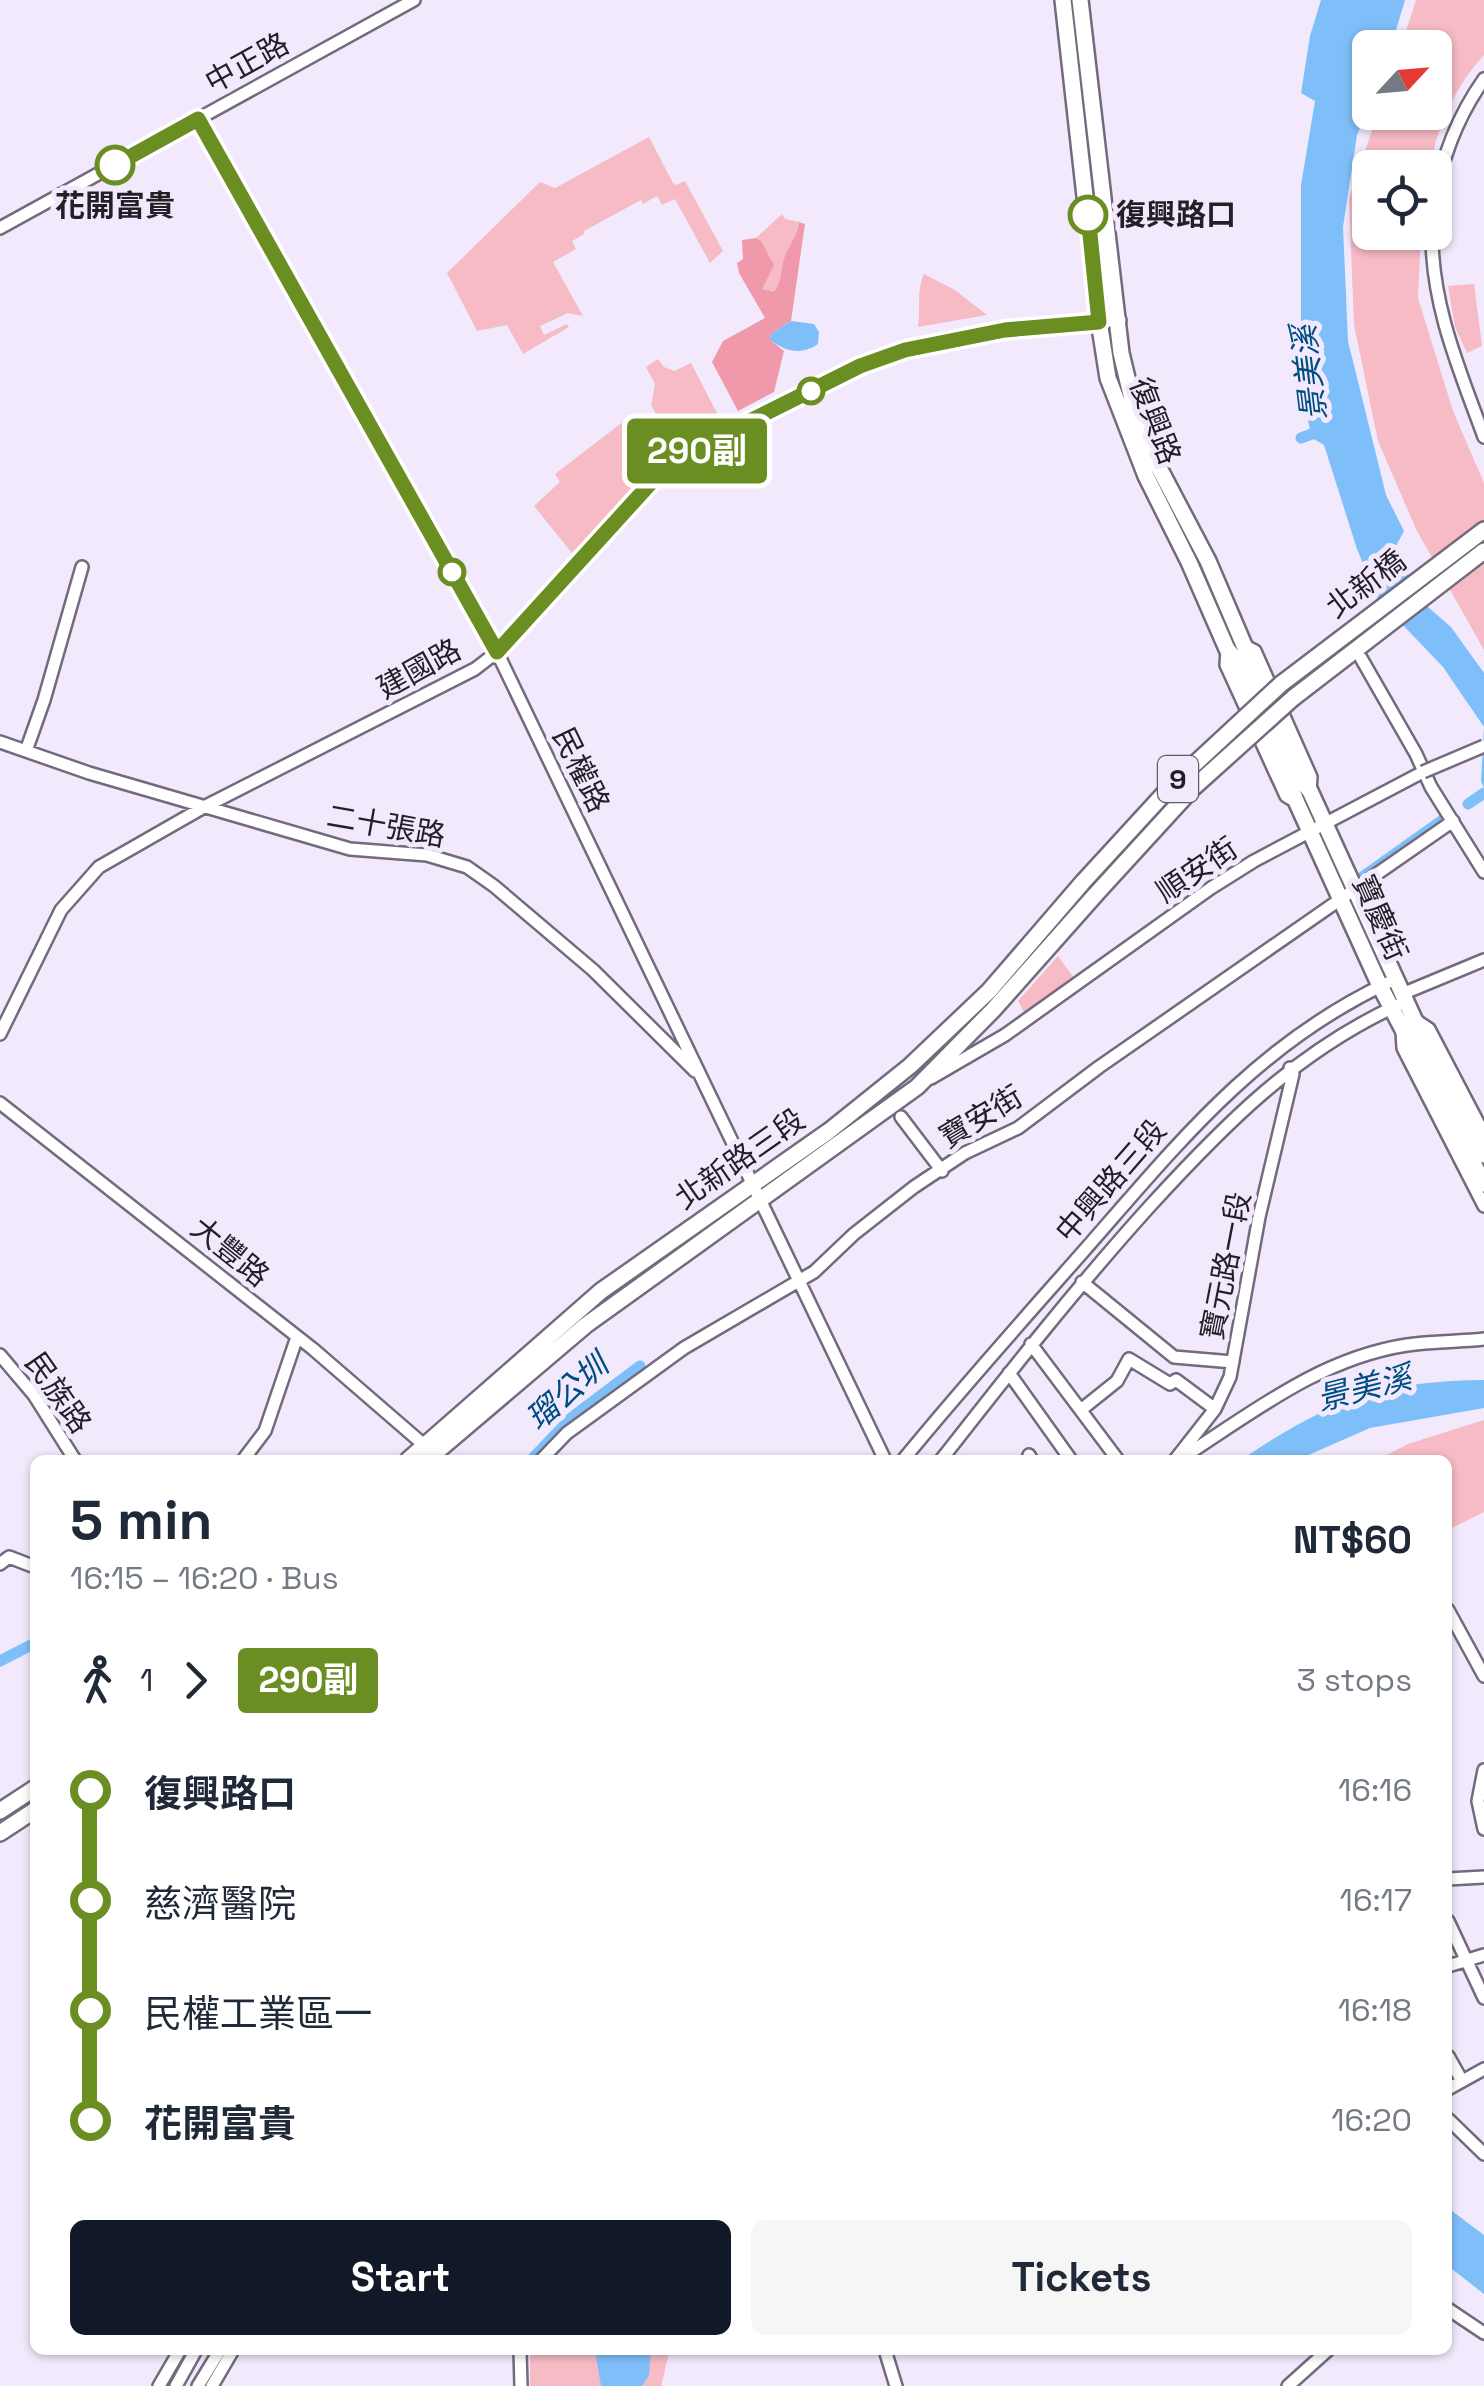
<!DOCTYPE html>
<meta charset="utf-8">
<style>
body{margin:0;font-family:"Space Grotesk","Noto Sans TC",sans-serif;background:#f6f6f7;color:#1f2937;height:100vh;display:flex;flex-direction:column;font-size:38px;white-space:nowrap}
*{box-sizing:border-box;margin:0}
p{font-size:32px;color:#747a83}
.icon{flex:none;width:55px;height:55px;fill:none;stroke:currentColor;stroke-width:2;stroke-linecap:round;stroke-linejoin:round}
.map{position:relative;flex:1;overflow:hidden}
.details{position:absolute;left:30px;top:1455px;width:1422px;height:900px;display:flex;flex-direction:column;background:#fff;border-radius:15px;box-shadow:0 2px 8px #0004}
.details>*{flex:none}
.badge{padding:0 20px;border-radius:8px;font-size:35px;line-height:65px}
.needle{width:65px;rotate:64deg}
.fabs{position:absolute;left:1352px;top:30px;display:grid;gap:20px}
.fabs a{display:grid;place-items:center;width:100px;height:100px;border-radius:15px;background:#fff;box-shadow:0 2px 8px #0004;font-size:50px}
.map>.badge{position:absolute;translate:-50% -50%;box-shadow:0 0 0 5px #fff}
.legs{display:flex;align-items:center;gap:15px;height:110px;padding:0 40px;font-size:32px}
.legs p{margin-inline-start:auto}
.overview{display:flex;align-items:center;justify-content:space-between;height:170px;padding:0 40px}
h1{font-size:55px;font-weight:600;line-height:75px}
.primary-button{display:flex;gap:20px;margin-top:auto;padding:20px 40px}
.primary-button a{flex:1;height:115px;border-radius:15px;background:#111827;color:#fff;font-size:40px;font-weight:600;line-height:115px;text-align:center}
.primary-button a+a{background:#f6f6f7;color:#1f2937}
ul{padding:0 40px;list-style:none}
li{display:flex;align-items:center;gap:35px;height:110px;font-size:38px}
li i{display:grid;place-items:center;width:15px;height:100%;margin:0 12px;background:currentColor}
li i::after{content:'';width:25px;height:25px;margin:-12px;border:8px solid;border-radius:50%;background:#fff}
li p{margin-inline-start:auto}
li:first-child i{background:linear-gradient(#0000 50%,currentColor 0)}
li:last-child i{background:linear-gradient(currentColor 50%,#0000 0)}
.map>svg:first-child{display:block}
.green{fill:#f6bbc5}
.forest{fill:#f099ab}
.water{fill:#7fbff9}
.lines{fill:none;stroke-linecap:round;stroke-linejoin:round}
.canal{stroke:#7fbff9;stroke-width:11}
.minor-casing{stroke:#736a7e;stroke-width:16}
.major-casing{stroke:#736a7e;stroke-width:20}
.minor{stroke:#fff;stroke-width:11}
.major{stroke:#fff;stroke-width:15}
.minor-bridge-casing{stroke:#736a7e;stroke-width:16;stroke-linecap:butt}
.major-bridge-casing{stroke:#736a7e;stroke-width:20;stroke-linecap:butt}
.minor-bridge{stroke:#fff;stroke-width:11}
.major-bridge{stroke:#fff;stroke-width:15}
.line-1-casing{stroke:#fff;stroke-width:22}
.line-1{stroke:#6b8e23;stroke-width:15}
.stop-1-dot{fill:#fff;stroke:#6b8e23;stroke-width:5}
.labels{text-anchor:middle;stroke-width:10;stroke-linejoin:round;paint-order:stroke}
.shield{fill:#f2eafc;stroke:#615c67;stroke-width:2.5}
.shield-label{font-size:28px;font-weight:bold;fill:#231f27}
.street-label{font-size:30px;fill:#231f27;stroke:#f2eafc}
.stop-label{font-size:30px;font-weight:bold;fill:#231f27;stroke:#f2eafc}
.water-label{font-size:32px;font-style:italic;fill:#004d81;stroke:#f2eafc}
</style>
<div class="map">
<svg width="1484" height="2386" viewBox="0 0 1484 2386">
<rect width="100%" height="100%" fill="#f2eafc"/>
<!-- green -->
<path class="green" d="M1416,0H1484V55C1456,85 1437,127 1430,167L1370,168V232L1421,233L1418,298L1453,411L1484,483V650L1416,529L1378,441L1354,325L1349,198L1378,113L1435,112V48L1401,47Z
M649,137L673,183L676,185L685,181L723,251L710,263L675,199L662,205L657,196L643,204L641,200L584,231V234L572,241L576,249L553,262L583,316L568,313L540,326L544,335L567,324L569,327L523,354L507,325L477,331L447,273L540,182L555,188Z
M782,214L785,219L799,222C798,234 791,242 786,253C780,266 783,281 774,293L762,289L770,256L756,238Z
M924,274L955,290L987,315L918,327C921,308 916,292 924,274Z
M1474,284L1482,346L1467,353L1455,327L1448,286Z
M658,359L664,367L674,371L691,363L719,417L673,444L651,405L655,384L646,367Z
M632,415L662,463L572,553L534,506L560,482L555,474Z
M1058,956L1074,978L1025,1014L1018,1001Z
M1484,1420V1512L1448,1530V1460H1377L1408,1444Z
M530,2350H668L669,2353L661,2386H530Z"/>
<!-- forest -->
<path class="forest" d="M799,222L805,224L791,321L771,334L770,340L784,351L774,392L738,411L712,362L723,341L765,318L739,273L737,263L743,259L742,240L756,238L761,241L774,265L762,289L774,292C783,281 780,266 786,253C791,242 798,234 799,222Z"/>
<!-- water -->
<path class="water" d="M1321,0H1405L1391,47L1370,48V104L1357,135L1343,227L1348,341L1386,495L1404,531L1394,550L1428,607L1451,627L1484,673V788L1481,781L1484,727L1443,667L1377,598L1357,549L1324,445L1312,438L1290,341L1301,324V185L1315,101L1301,93L1310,36Z
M791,321L814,324L819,332L818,344C801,356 785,351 770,340L771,334Z
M1484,1380V1408L1370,1428L1297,1460H1241C1327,1402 1379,1381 1484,1380Z
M1448,2208L1484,2235V2294L1448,2266Z
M595,2350H651L649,2375L642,2386H601Z"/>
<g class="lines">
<!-- canal -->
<path class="canal" d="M1301,438L1325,429
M1468,804L1484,793
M1361,878L1444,819
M531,1460L571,1418L640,1366
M0,1661L35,1643"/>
<!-- minor casing -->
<g class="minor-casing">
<path id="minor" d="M198,119L497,652L885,1460
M1435,201C1442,156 1458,116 1484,79
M0,228L414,0
M1432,232C1431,305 1460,371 1484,437
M1245,646L1255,651L1311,777L1310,791
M1227,649L1226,665L1286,796L1291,799
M1361,658L1416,754L1431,787L1484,872
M0,742L89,773L350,849L427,855L467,867L494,886L593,970L695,1071
M26,751L44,700L82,567
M1402,994L1484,960
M1414,1019L1429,1029L1484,1134
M1402,1032L1403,1048L1484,1206
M0,1034L61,910L99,867L204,807L475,669L497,652L658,475C733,430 822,375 906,349C974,329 1048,325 1120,320
M931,1078L1005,1035L1211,888L1254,861L1423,772
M0,1103L313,1349L424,1445
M901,1117L942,1171
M1082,1282L1174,1357L1233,1362
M1031,1344L1118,1460
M0,1355L34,1395L75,1460
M1009,1373L1071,1460
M1082,1409L1117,1381L1129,1359L1170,1384L1176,1380L1215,1409
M1029,1455L1032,1460
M1182,1458C1253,1412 1321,1358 1407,1345C1433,1341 1459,1342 1484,1339
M243,1460L265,1431L297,1337
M541,1460L567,1433L684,1348L814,1272L854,1234L914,1187L965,1153L1018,1128L1099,1067L1453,821
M903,1460C961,1389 1022,1321 1082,1253C1176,1146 1254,1046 1387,983
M941,1460C1009,1373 1076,1288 1150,1206C1225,1124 1296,1052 1398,1005
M1175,1460L1215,1409L1230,1377L1259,1217L1293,1074L1290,1068
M0,1564L9,1557L35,1567
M1448,1610L1484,1676
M1484,1770L1478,1801L1484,1829
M1448,1879L1484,1877
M1448,1921L1484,1998
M1448,1966L1484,1955
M1448,2056L1462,2081
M1448,2089L1484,2069
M1448,2119L1484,2154
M1448,2309L1484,2333
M520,2350L521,2386
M885,2350L896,2386
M159,2386L180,2350
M176,2386L196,2350
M198,2386L220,2350
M212,2386L233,2350
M1288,2386L1328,2350"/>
</g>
<!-- major casing -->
<g class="major-casing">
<path id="major" d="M1063,0L1099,321L1108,378L1146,476L1189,562L1227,649L1237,661L1297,803L1380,986L1484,1184
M1080,0L1121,353L1134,407L1157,464L1208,561L1302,781L1310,791L1414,1019L1484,1155
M1281,684L1484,530
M1293,698L1484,551
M408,1460L601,1291L829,1131L910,1066L989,991L1083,882
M427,1460L586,1325L917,1087L993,1010L1096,894
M0,1811L35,1788
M0,1833L35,1810"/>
</g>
<!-- minor -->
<use href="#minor" class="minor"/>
<!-- major -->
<use href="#major" class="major"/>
<!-- minor-bridge casing -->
<g class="minor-bridge-casing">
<path id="minor-bridge" d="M1423,772L1484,746"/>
</g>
<!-- major-bridge casing -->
<g class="major-bridge-casing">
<path id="major-bridge" d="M1083,882L1172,785L1281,684
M1096,894L1193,788L1293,698"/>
</g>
<!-- minor-bridge -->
<use href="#minor-bridge" class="minor-bridge"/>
<!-- major-bridge -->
<use href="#major-bridge" class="major-bridge"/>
</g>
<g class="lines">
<!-- line-1 casing -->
<g class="line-1-casing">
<path id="line-1" d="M115,165L198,119L497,652L658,475L746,423L860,366L905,350L1005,330L1099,322L1088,215"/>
</g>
<!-- line-1 -->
<use href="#line-1" class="line-1"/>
</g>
<!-- markers -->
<g class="stop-1-dot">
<circle cx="115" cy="165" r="18"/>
<circle cx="1088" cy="215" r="18"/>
<circle cx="811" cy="391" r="12"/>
<circle cx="452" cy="572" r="12"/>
</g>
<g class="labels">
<!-- shield labels -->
<rect class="shield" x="1158" y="756" width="40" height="46" rx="8"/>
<g class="shield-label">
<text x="1178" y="789">9</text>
</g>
<!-- street labels -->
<g class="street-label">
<text transform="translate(247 63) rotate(-29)" y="10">中正路</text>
<text transform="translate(1155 421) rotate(69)" y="10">復興路</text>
<text transform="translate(1366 584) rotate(-37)" y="10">北新橋</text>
<text transform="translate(419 669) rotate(-29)" y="10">建國路</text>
<text transform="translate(581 770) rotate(64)" y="10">民權路</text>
<text transform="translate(386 826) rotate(10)" y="10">二十張路</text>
<text transform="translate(1197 870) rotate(-34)" y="10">順安街</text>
<text transform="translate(1380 918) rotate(66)" y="10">寶慶街</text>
<text transform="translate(981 1117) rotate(-31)" y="10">寶安街</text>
<text transform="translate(740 1159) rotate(-35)" y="10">北新路三段</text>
<text transform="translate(1111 1181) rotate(-49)" y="10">中興路三段</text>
<text transform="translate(230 1252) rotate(39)" y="10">大豐路</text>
<text transform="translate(1226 1266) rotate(-79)" y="10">寶元路一段</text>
<text transform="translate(58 1393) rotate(55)" y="10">民族路</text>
</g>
<!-- stop labels -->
<g class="stop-label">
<text x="115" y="216">花開富貴</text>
<text x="1116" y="225" text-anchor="start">復興路口</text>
</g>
<!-- water labels -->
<g class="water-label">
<text transform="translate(1309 373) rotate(-97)" y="11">景美溪</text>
<text transform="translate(1364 1388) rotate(-14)" y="11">景美溪</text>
<text transform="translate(567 1392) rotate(-41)" y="11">瑠公圳</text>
</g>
</g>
</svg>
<div class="fabs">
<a><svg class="needle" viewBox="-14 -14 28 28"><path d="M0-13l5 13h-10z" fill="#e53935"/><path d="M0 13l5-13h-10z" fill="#747a83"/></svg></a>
<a><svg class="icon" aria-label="locate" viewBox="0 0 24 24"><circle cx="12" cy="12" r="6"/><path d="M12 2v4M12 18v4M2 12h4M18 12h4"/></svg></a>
</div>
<b class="badge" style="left:697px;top:451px;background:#6b8e23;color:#fff">290副</b>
<section class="details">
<div class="overview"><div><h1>5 min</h1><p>16:15 – 16:20 · Bus</p></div><b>NT$60</b></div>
<div class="legs"><svg class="icon" aria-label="walk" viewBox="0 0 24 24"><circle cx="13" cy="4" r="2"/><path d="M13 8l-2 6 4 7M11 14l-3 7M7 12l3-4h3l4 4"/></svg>1<svg class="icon" aria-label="forward" viewBox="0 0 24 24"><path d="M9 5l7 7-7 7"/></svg><b class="badge" style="background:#6b8e23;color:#fff">290副</b><p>3 stops</p></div>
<ul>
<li><i style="color:#6b8e23"></i><b>復興路口</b><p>16:16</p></li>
<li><i style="color:#6b8e23"></i><span>慈濟醫院</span><p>16:17</p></li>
<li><i style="color:#6b8e23"></i><span>民權工業區一</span><p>16:18</p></li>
<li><i style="color:#6b8e23"></i><b>花開富貴</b><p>16:20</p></li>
</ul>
<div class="primary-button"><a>Start</a><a>Tickets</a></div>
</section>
</div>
